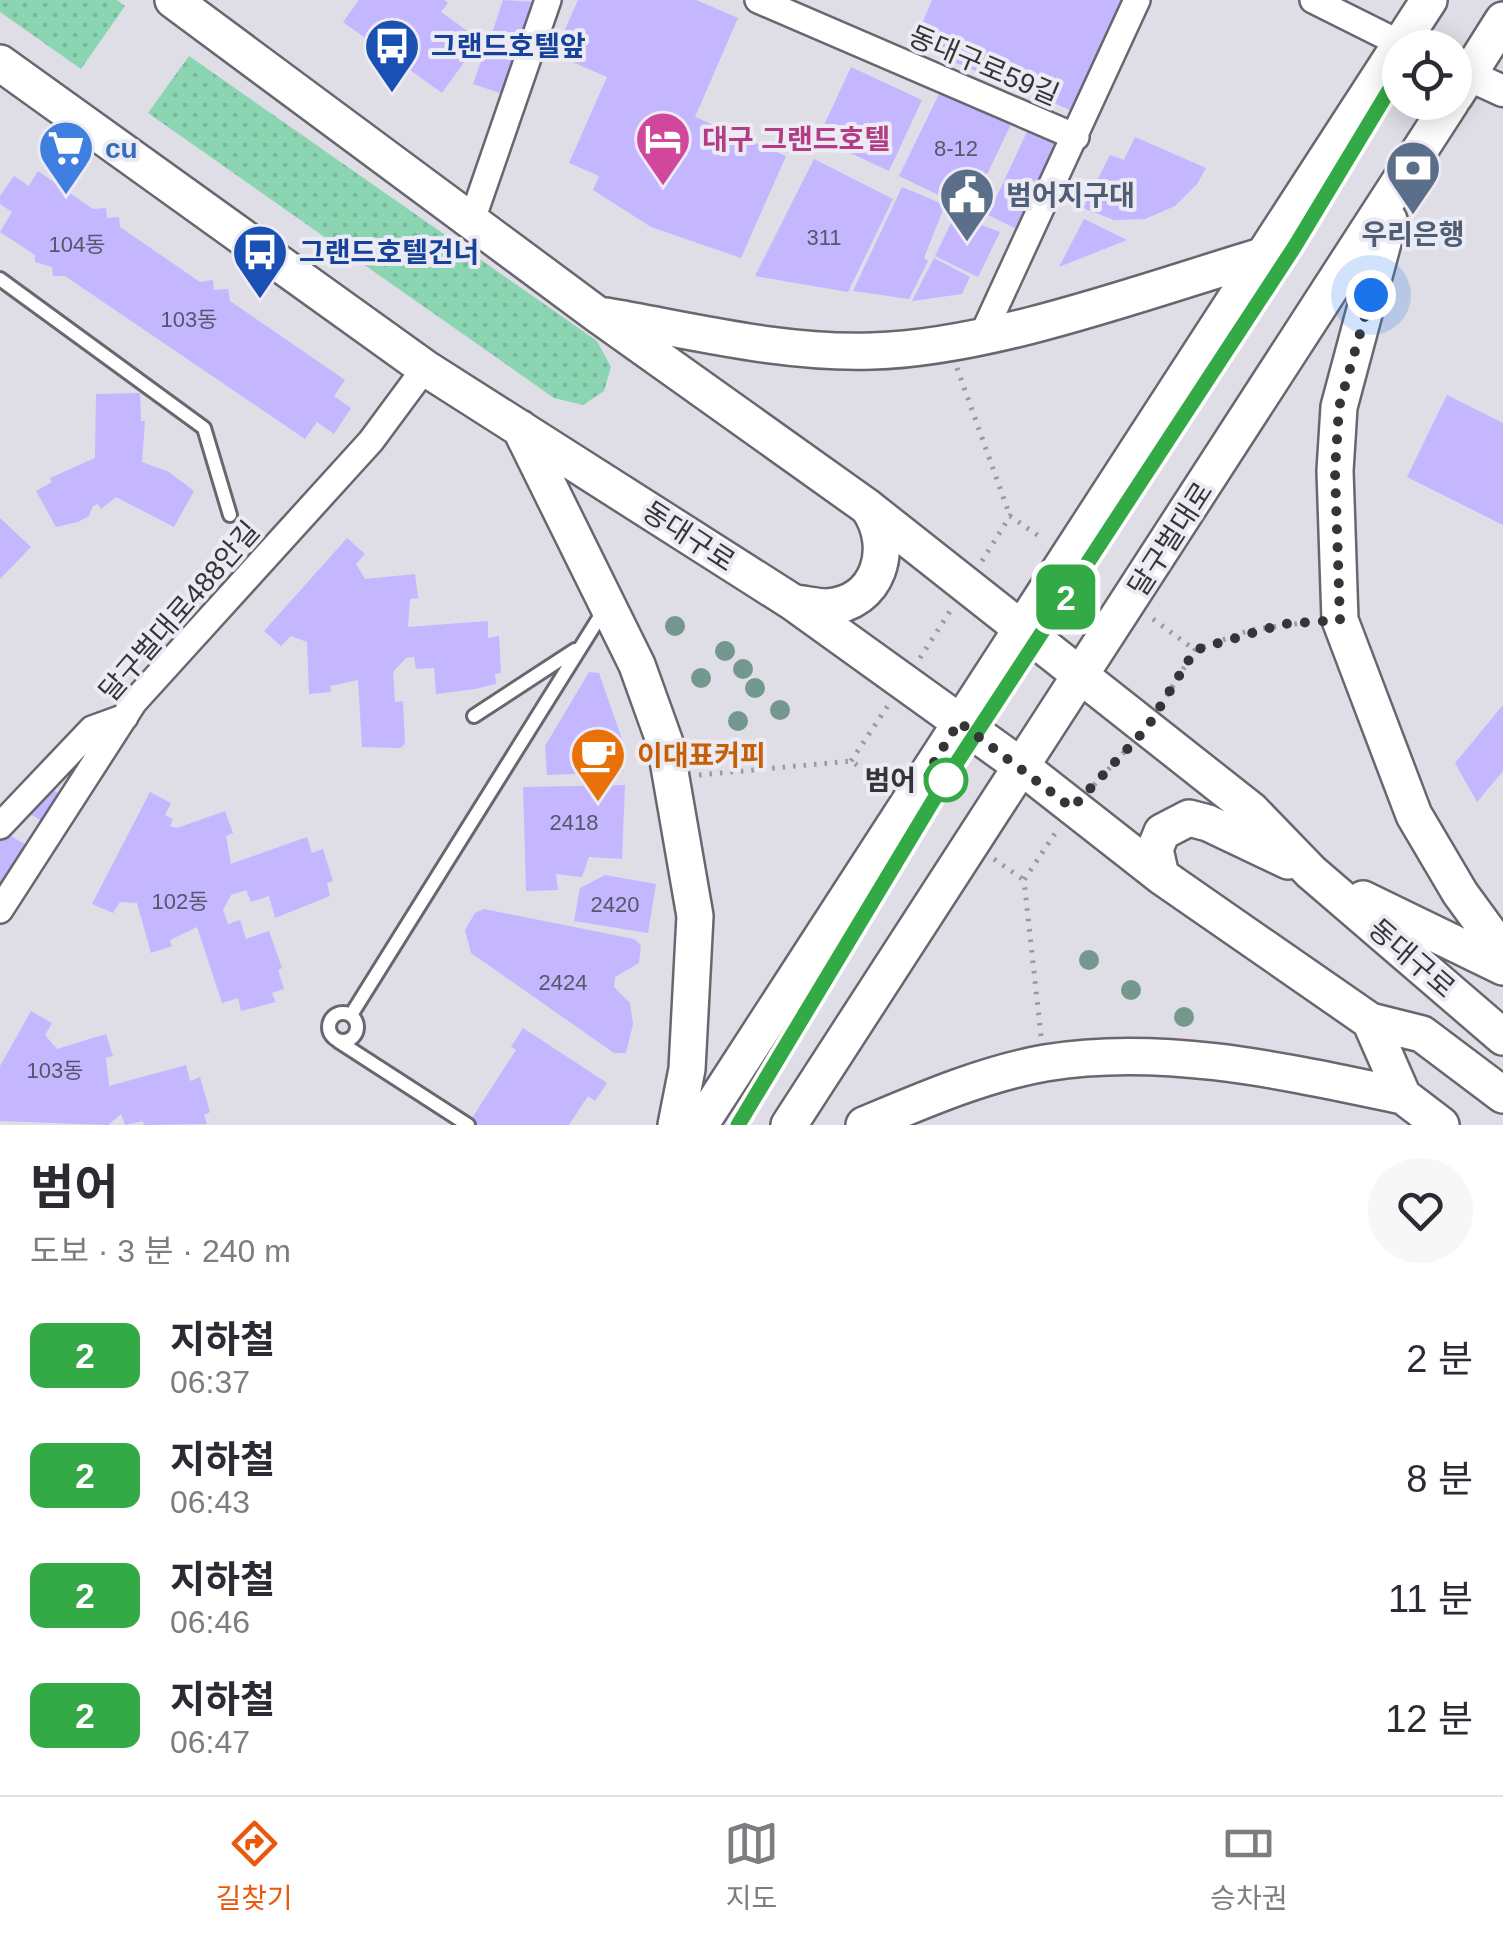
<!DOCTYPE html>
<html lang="ko">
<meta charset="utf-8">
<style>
body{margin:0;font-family:Arial,"Noto Sans KR",sans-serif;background:#f7f7f7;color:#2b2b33;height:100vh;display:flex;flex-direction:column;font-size:38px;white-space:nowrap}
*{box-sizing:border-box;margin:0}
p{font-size:32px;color:#7c7c81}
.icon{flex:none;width:55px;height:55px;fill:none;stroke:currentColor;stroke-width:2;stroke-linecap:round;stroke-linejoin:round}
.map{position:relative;height:1125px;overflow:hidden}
.side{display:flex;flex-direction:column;background:#fff;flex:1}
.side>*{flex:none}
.badge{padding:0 20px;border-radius:15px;font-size:35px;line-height:65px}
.buttons{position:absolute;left:1382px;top:30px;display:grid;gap:20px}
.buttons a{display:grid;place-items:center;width:90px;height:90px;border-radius:50%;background:#fff;box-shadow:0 5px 25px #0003;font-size:50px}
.you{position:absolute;width:50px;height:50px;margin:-25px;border:8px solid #fff;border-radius:50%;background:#1a73e8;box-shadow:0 0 0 15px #1a73e833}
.map>.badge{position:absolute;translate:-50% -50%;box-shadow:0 0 0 5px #fff}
.round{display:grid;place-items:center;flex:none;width:105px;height:105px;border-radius:52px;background:#f7f7f7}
.summary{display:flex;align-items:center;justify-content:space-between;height:170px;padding:0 30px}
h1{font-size:48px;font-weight:700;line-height:75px}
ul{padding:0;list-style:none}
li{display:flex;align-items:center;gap:30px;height:120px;padding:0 30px}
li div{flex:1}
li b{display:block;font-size:38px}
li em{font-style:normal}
li .badge{min-width:110px;font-weight:700;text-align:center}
.tabs{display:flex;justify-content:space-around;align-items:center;height:140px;border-top:2px solid #e1e1e2;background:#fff;font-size:28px;color:#7c7c81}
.tabs a{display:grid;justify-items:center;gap:5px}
.tabs .selected{color:#ea580c}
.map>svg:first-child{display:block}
.garden{fill:url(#garden-dots)}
.building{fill:#c4b6ff}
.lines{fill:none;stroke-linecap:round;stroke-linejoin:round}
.service-casing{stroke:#68676f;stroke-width:18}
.minor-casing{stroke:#68676f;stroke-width:30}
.tertiary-casing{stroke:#68676f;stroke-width:35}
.secondary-casing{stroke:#68676f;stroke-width:40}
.path{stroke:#9a99a0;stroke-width:5;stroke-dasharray:2.5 8;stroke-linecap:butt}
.service{stroke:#fff;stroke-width:12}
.minor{stroke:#fff;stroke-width:25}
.tertiary{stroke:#fff;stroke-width:30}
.secondary{stroke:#fff;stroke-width:35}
.tree{fill:#74988d}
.line-casing{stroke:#fff;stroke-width:22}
.line{stroke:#33aa46;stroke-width:15}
.walk{stroke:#353538;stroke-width:10;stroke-dasharray:0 18}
.stop-dot{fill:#fff;stroke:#33aa46;stroke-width:5}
.labels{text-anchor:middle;stroke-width:8;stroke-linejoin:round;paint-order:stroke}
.number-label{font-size:22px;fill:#59556a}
.transit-label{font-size:28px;font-weight:bold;fill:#164399;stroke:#ecebf4;text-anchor:start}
.street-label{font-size:28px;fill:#353538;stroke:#ecebf4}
.hotel-label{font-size:28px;font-weight:bold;fill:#b23c85;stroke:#ecebf4;text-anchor:start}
.shop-label{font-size:28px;font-weight:bold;fill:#366cbe;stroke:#ecebf4;text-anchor:start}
.service-label{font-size:28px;font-weight:bold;fill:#4e5e75;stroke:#ecebf4;text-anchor:start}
.food-label{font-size:28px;font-weight:bold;fill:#c56008;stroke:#ecebf4;text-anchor:start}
.stop-label{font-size:28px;font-weight:bold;fill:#353538;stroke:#ecebf4;text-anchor:end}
</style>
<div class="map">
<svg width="1503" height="1125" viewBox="0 0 1503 1125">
<defs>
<pattern id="garden-dots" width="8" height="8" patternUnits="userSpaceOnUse" patternTransform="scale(2.5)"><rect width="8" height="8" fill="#8cd5b2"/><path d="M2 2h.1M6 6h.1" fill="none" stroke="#79b79a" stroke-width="1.8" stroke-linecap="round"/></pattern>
</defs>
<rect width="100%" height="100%" fill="#dfdee7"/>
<!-- garden -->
<path class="garden" d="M0,0H117L125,6L81,69L0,12Z
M189,56L597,341L611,367L604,391L583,405L554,398L148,113Z"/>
<!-- building -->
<path class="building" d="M359,0H444L448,3L441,12L480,40L442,93L343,22Z
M503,0L534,2L520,49L490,39Z
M578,0H696L738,18L695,117L786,156L741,258L651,227L593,190L599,176L569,163L607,77L554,54Z
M932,0H1127L1080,114L913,45Z
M485,50L518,61L506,95L473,84Z
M851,67L922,100L889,171L818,138Z
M943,86L1013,120L970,210L899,176Z
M1032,121L1070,139L1025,233L988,215Z
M1135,137L1206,168L1197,184L1175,206L1145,219L1114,220L1083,208L1110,155L1124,160Z
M814,159L893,199L848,292L755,276Z
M38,171L93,209L106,208L107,218L119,217L120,227L200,282L213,280L214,290L228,289L230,301L345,380L334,396L351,408L334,434L317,422L305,439L65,276H53L52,267L35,262V255L0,232L12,212L0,204V196L14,176L29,186Z
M902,187L945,205L924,258L928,261L909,299L853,291Z
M955,215L1000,232L978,277L935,256Z
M1084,219L1127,240L1059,267Z
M934,258L970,277L962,294L912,301Z
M140,393L141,421H145L142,462L169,472L194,491L174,527L116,497L101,509L98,504L93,506L89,516L78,522L56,527L36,491L52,482L50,478L95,458L96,394Z
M1447,395L1503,423V525L1407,477Z
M0,518L31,547L0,579Z
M347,538L365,554L356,564L365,579L415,574L418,598L410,599L408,627L488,621V638L499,636L501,673L495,674L496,684L475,689L436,694L434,668L416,669L414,657L406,658L393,672L395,702L403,701L405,744L400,748L362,747L358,680L330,686L331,692L309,694L307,642L291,636L281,646L264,631Z
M589,672L599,673L624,745L623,772L547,775L545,746Z
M1503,705V771L1477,802L1455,763Z
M44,785L60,794L44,822L28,813Z
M625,785L622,859L589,857L582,877L556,874L558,890L526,891L523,787Z
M150,792L171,803L165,815L173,819L170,826L177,828L225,811L233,833L226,836L231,864L307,837L312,853L323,849L333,881L327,883L330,896L275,918L269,896L251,902L246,890L231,895L223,910L228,924L240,920L246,939L269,931L282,968L278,970L284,989L272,993L276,1002L241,1011L238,998L222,1003L197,927L170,940L172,946L151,953L137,903L120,902L113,913L92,904Z
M3,831L26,845L0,890V837Z
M605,875L656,884L648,933L574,921L580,888Z
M484,909L634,939L641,945L639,963L615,977L614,987L630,1003L633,1024L626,1053H614L471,953L465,930L475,913Z
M31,1011L52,1023L45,1035L57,1049L106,1034L113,1056L106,1058L109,1086L186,1065L190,1081L200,1077L210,1112L204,1115L207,1124L144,1125L143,1121L125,1125L121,1114L108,1125L0,1121V1066Z
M523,1028L607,1083L595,1101L588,1096L569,1125H476L470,1121L516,1050L511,1047Z"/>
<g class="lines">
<!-- service casing -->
<g class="service-casing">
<path id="service" d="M0,279L204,428L230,515
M474,716L575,650
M329 1027a14 14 0 1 1 28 0a14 14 0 1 1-28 0Z
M351,1015L604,610
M338,1041L468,1125"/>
</g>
<!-- minor casing -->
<g class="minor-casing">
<path id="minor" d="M758,0L1076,137
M1313,0L1401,44
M472,220L548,0
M982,336L1137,0
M0,826L92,729L125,717
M0,910L134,702L371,441L425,368"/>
</g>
<!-- tertiary casing -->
<g class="tertiary-casing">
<path id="tertiary" d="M1468,75L1503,91"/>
</g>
<!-- secondary casing -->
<g class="secondary-casing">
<path id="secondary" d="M173,0L598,315L866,506L1251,810L1311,872L1503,1037
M0,63L425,368L794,603L1022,767L1161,876L1370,1021L1422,1034L1503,1095
M1455,96L1503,20
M1389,220L1339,407L1335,471L1340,620L1414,815L1460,893L1503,952
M606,316C693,331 783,354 872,351C992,348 1148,290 1265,255
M520,428L637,665L665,743L695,916L687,1069L676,1125
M794,603C805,604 817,607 827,607C879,603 895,548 869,509
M1161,876L1155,849L1162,832L1189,818L1208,823L1288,861
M1363,899L1503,967
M1370,1021L1403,1096L1441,1125
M700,1125L1429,0
M789,1125L1451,102
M864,1125C921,1101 983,1074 1045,1063C1163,1043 1288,1072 1403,1096"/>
</g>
<!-- path -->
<path class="path" d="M957,368L1010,516
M982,561L1010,516L1043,539
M1153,619L1195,650
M920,658L952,608
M1161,705L1195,650L1250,630L1310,622
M851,761L889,704
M699,775L851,761L886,785
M1094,785L1127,749
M994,859L1024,880
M1041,1036L1024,880L1056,832"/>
<!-- service -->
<use href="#service" class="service"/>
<!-- minor -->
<use href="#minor" class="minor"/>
<!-- tertiary -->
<use href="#tertiary" class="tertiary"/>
<!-- secondary -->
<use href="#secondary" class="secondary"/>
</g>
<!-- trees -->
<g class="tree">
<circle cx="675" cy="626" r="10"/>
<circle cx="725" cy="651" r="10"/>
<circle cx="743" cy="669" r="10"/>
<circle cx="701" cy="678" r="10"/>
<circle cx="755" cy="688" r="10"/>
<circle cx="780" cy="710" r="10"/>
<circle cx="738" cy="721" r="10"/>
<circle cx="1089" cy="960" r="10"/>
<circle cx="1131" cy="990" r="10"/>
<circle cx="1184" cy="1017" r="10"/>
</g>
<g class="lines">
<!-- line casing -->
<g class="line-casing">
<path id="line" d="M738,1125L948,776L1295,246L1400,72"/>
</g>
<!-- line -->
<use href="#line" class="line"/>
<!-- walk -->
<path class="walk" d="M946,780L926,775L959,722L1072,808L1147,728L1195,650L1283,624L1340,620L1335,471L1339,407L1371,295"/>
</g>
<!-- icons -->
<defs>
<g id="bus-pin" transform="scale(2.875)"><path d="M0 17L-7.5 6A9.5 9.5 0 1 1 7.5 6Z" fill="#1a4fb4" stroke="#ecebf4"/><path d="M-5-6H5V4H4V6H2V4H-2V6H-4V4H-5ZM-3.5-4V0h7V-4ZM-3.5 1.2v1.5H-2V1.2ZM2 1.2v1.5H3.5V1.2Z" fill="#fff"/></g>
<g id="hotel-pin" transform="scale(2.875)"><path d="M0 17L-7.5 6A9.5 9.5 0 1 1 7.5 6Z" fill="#d1479c" stroke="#ecebf4"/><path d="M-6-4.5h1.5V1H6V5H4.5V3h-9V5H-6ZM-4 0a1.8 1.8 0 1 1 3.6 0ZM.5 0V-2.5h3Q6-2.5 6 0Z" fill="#fff"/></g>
<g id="supermarket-pin" transform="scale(2.875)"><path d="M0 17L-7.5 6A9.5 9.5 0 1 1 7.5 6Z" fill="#3f7fe0" stroke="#ecebf4"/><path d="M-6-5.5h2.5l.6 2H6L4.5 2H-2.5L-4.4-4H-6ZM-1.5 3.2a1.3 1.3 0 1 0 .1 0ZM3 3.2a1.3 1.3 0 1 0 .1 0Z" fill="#fff"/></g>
<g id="bank-pin" transform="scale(2.875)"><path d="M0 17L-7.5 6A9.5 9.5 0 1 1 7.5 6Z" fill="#5c6f8a" stroke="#ecebf4"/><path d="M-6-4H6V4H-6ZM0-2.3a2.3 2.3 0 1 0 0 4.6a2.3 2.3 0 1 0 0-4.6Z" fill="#fff"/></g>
<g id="civic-pin" transform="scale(2.875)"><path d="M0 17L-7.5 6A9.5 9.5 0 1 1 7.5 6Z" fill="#5c6f8a" stroke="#ecebf4"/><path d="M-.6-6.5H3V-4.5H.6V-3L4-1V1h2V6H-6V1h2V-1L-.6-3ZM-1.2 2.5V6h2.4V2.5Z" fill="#fff"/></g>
<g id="cafe-pin" transform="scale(2.875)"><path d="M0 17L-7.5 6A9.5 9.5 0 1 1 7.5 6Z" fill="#e8710a" stroke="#ecebf4"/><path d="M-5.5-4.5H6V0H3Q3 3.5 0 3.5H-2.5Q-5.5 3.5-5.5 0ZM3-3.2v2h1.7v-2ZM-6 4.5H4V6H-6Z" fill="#fff"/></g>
</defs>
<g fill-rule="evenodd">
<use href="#bus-pin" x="392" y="46"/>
<use href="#hotel-pin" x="663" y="139"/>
<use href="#supermarket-pin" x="66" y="148"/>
<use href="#bank-pin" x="1413" y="168"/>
<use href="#civic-pin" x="967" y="195"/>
<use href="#bus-pin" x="260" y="252"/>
<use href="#cafe-pin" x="598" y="755"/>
</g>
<!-- markers -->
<circle class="stop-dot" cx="946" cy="780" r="20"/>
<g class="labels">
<!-- number labels -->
<g class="number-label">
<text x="956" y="156">8-12</text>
<text x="824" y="245">311</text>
<text x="77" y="252">104동</text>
<text x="189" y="327">103동</text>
<text x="574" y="830">2418</text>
<text x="180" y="909">102동</text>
<text x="615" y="912">2420</text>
<text x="563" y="990">2424</text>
<text x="55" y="1078">103동</text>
</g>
<!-- transit labels -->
<g class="transit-label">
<text x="431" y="56">그랜드호텔앞</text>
<text x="299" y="262">그랜드호텔건너</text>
</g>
<!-- street labels -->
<g class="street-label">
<text transform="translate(984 65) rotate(23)" y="10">동대구로59길</text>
<text transform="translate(689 536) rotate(33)" y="10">동대구로</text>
<text transform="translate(1170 539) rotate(-57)" y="10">달구벌대로</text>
<text transform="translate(179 611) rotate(-49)" y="10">달구벌대로488안길</text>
<text transform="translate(1412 958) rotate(41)" y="10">동대구로</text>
</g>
<!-- hotel labels -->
<g class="hotel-label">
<text x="702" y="149">대구 그랜드호텔</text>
</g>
<!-- shop labels -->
<g class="shop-label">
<text x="105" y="158">cu</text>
</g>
<!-- service labels -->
<g class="service-label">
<text x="1006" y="205">범어지구대</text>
<text x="1413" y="244" text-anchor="middle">우리은행</text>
</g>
<!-- food labels -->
<g class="food-label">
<text x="637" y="765">이대표커피</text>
</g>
<!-- stop labels -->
<g class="stop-label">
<text x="916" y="790">범어</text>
</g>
</g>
</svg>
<div class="buttons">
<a><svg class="icon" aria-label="locate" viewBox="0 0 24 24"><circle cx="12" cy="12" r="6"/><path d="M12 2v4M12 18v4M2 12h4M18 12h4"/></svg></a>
</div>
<div class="you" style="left:1371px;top:295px"></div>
<b class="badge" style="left:1066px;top:597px;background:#33aa46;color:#fff">2</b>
</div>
<section class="side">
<div class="summary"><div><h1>범어</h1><p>도보 · 3 분 · 240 m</p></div><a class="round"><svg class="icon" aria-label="heart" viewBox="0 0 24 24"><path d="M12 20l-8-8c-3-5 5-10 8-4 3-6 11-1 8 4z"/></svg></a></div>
<ul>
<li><span class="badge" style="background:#33aa46;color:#fff">2</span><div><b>지하철</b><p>06:37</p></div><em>2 분</em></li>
<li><span class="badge" style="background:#33aa46;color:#fff">2</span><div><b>지하철</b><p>06:43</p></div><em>8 분</em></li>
<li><span class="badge" style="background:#33aa46;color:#fff">2</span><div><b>지하철</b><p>06:46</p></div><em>11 분</em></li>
<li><span class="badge" style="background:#33aa46;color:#fff">2</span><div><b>지하철</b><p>06:47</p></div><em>12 분</em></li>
</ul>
</section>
<nav class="tabs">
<a class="selected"><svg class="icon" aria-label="directions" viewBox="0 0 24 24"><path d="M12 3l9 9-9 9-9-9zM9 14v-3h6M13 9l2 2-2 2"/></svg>길찾기</a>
<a><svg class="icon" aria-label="map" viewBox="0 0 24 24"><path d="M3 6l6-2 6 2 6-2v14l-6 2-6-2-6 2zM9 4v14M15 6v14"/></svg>지도</a>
<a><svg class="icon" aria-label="tickets" viewBox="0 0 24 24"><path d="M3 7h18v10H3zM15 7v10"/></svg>승차권</a>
</nav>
